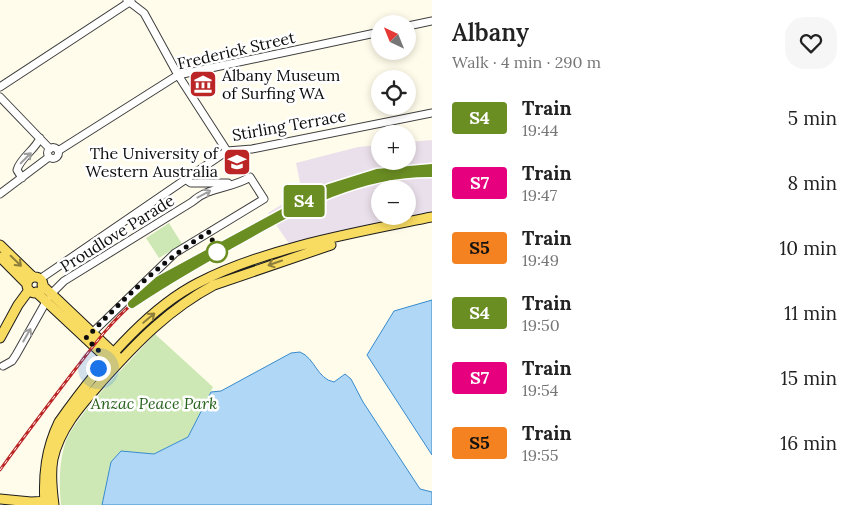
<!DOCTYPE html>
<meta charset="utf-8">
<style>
body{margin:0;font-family:Lora,serif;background:#f6f6f6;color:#222;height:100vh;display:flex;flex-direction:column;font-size:19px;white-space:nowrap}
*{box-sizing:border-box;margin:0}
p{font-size:16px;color:#767676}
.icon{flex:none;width:28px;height:28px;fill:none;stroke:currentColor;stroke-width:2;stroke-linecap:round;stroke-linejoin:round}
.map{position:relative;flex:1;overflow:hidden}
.sheet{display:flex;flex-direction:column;background:#fff;width:425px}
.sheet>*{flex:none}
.badge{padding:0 10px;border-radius:4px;font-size:18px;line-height:32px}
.needle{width:32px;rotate:317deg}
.tools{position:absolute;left:371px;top:15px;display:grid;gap:10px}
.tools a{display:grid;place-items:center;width:45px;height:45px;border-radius:50%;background:#fff;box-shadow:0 2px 8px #0003;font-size:25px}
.you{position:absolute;width:25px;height:25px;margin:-12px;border:4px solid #fff;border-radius:50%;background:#1a73e8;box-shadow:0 0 0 8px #1a73e833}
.map>.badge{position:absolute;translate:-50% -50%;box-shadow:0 0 0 2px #fff}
.round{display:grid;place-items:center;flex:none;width:52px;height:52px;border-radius:20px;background:#f6f6f6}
.summary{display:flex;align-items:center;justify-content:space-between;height:85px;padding:0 20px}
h1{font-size:24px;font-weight:600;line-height:38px}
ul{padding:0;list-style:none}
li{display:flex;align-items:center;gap:15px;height:65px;padding:0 20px}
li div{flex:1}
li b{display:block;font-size:19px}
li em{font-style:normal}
li .badge{min-width:55px;font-weight:700;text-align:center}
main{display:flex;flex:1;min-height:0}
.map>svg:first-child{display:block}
.industrial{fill:#eae0eb;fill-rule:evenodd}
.green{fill:#cde8b5}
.water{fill:#b0d8f6;stroke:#378acd}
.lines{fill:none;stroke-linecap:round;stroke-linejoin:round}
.minor-casing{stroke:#3f3f3f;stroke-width:9}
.major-casing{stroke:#1d1d1d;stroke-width:11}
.minor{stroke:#fff;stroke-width:7}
.major{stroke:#f8db61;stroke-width:9}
.rail-casing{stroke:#bb2525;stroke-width:3}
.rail{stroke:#fff;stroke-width:1;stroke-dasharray:4;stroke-linecap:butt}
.oneway{stroke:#9e9e9e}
.oneway2{stroke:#8e7e3b}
.line-casing{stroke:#fff;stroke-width:11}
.line{stroke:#6b8e23;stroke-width:8}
.walk{stroke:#0c0c0c;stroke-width:5;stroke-dasharray:0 9}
.stop-dot{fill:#fff;stroke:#6b8e23;stroke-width:2.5}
.labels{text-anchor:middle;stroke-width:5;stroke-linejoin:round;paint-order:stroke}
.street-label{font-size:16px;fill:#0c0c0c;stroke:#fff}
.poi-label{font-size:16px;fill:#0c0c0c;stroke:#fff;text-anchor:start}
.park-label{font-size:16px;font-style:italic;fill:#28631d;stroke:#fff}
</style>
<main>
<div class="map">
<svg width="432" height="505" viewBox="0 0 432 505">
<rect width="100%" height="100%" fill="#fffceb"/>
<!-- industrial -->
<path class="industrial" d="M432,140V220L292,248L268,213L302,192L296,163L358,147L380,145V161H408V142ZM380,189H408V216H380Z"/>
<!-- green -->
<path class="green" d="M169,223L182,244L159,258L146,238Z
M155,334L213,387L188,437L154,454L121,451L111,462L102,505H61C59,486 59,463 65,444C74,416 133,358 155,334Z"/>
<!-- water -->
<path class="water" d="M432,300V455L367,355L394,311Z
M300,352C315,358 317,379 334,382L345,374L351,379L363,402L420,489L432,492V505H102L111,462L121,451L154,454L188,437L211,392L221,391L291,353Z"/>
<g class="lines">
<!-- minor casing -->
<g class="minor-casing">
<path id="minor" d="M127,0L144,13L178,75L227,151
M408,26L432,21
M0,87L131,1
M0,97L50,149
M47.5 153a5.5 5.5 0 1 1 11 0a5.5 5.5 0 1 1-11 0Z
M58,151L178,75L380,32
M22,178L17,170C20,158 35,150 40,138
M185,179L191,183H228
M0,194L49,157
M40,279L227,151L252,149L432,113
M51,294L64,281L192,202C209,186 232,189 250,177L264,199L175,253L92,333
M3,366L12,361L16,355L47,300"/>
</g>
<!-- major casing -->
<g class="major-casing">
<path id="major" d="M0,245L33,277
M0,257L27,284
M27 285a8 8 0 1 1 16 0a8 8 0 1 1-16 0Z
M42,285L119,358
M36,292L113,364
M0,338L18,305L29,290
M0,499L31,502L49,501
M45,505C43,475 46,449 59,422C93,374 145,310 198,283C265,248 358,232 432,217
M54,505C52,490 50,474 53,459C60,427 83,403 104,379C137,342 169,309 214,285L331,245"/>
</g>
<!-- minor -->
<use href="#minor" class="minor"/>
<!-- major -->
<use href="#major" class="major"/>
<!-- rail casing -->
<g class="rail-casing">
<path id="rail" d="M0,470C25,435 51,401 77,367C94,345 111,322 132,304C156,283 188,269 216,253C284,215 350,172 432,173"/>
</g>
<!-- rail -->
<use href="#rail" class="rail"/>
</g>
<!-- one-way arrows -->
<defs><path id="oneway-shaft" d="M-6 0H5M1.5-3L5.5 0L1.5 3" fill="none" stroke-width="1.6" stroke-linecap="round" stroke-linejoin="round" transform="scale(1.25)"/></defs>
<g class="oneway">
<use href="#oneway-shaft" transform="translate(26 158) rotate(-45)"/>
<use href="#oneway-shaft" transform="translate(204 194) rotate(-28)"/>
<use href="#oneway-shaft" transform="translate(27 335) rotate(-60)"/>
</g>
<g class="oneway2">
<use href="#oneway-shaft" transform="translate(16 261) rotate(44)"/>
<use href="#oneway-shaft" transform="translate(275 263) rotate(161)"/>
<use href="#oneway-shaft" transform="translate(149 318) rotate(-40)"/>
</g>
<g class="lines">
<!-- line casing -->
<g class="line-casing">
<path id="line" d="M432,168L377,173L329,188L159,280L132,304C166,281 201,261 237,241C299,206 359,172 432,173"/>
</g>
<!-- line -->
<use href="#line" class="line"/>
<!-- walk -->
<path class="walk" d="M98,368L99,351L86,338C124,299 162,260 209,232L217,252"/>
</g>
<!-- icons -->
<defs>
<g id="museum-square" transform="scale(1.4375)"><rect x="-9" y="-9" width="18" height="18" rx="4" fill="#bb2525" stroke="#fff"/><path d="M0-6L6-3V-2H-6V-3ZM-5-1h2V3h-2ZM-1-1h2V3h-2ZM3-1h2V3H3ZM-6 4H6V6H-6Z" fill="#fff"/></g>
<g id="university-square" transform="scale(1.4375)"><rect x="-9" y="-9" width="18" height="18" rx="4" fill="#bb2525" stroke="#fff"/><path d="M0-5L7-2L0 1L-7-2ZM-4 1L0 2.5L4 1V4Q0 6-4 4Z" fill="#fff"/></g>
</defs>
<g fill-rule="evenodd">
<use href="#museum-square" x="203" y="84"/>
<use href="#university-square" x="237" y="162"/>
</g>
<!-- markers -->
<circle class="stop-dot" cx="217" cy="252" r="10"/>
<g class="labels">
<!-- street labels -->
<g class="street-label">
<text transform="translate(236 50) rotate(-13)" y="6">Frederick Street</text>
<text transform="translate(289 125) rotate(-10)" y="6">Stirling Terrace</text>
<text transform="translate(117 233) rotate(-32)" y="6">Proudlove Parade</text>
</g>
<!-- poi labels -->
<g class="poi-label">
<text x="222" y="81">Albany Museum<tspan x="222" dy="18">of Surfing WA</tspan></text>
<text x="218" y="159" text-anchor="end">The University of<tspan x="218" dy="18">Western Australia</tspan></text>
</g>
<!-- park labels -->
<g class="park-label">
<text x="154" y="409">Anzac Peace Park</text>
</g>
</g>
</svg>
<div class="tools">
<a><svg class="needle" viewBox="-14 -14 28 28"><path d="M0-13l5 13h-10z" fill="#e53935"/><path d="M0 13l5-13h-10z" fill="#767676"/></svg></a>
<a><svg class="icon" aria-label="locate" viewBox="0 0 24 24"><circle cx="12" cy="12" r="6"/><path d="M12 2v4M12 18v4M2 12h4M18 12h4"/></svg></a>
<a>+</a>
<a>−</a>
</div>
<div class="you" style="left:98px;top:368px"></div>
<b class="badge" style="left:304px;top:201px;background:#6b8e23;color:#fff">S4</b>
</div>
<section class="sheet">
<div class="summary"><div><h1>Albany</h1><p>Walk · 4 min · 290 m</p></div><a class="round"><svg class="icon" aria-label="heart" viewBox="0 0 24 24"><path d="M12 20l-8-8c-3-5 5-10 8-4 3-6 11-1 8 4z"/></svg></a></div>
<ul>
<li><span class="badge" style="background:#6b8e23;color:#fff">S4</span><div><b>Train</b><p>19:44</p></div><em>5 min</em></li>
<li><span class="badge" style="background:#e6007e;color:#fff">S7</span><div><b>Train</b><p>19:47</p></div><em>8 min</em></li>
<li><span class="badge" style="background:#f58220;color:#111">S5</span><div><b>Train</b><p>19:49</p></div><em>10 min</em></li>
<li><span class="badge" style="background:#6b8e23;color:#fff">S4</span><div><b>Train</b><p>19:50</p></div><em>11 min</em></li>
<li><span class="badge" style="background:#e6007e;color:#fff">S7</span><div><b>Train</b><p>19:54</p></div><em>15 min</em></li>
<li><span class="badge" style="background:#f58220;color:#111">S5</span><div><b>Train</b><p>19:55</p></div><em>16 min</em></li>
</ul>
</section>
</main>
